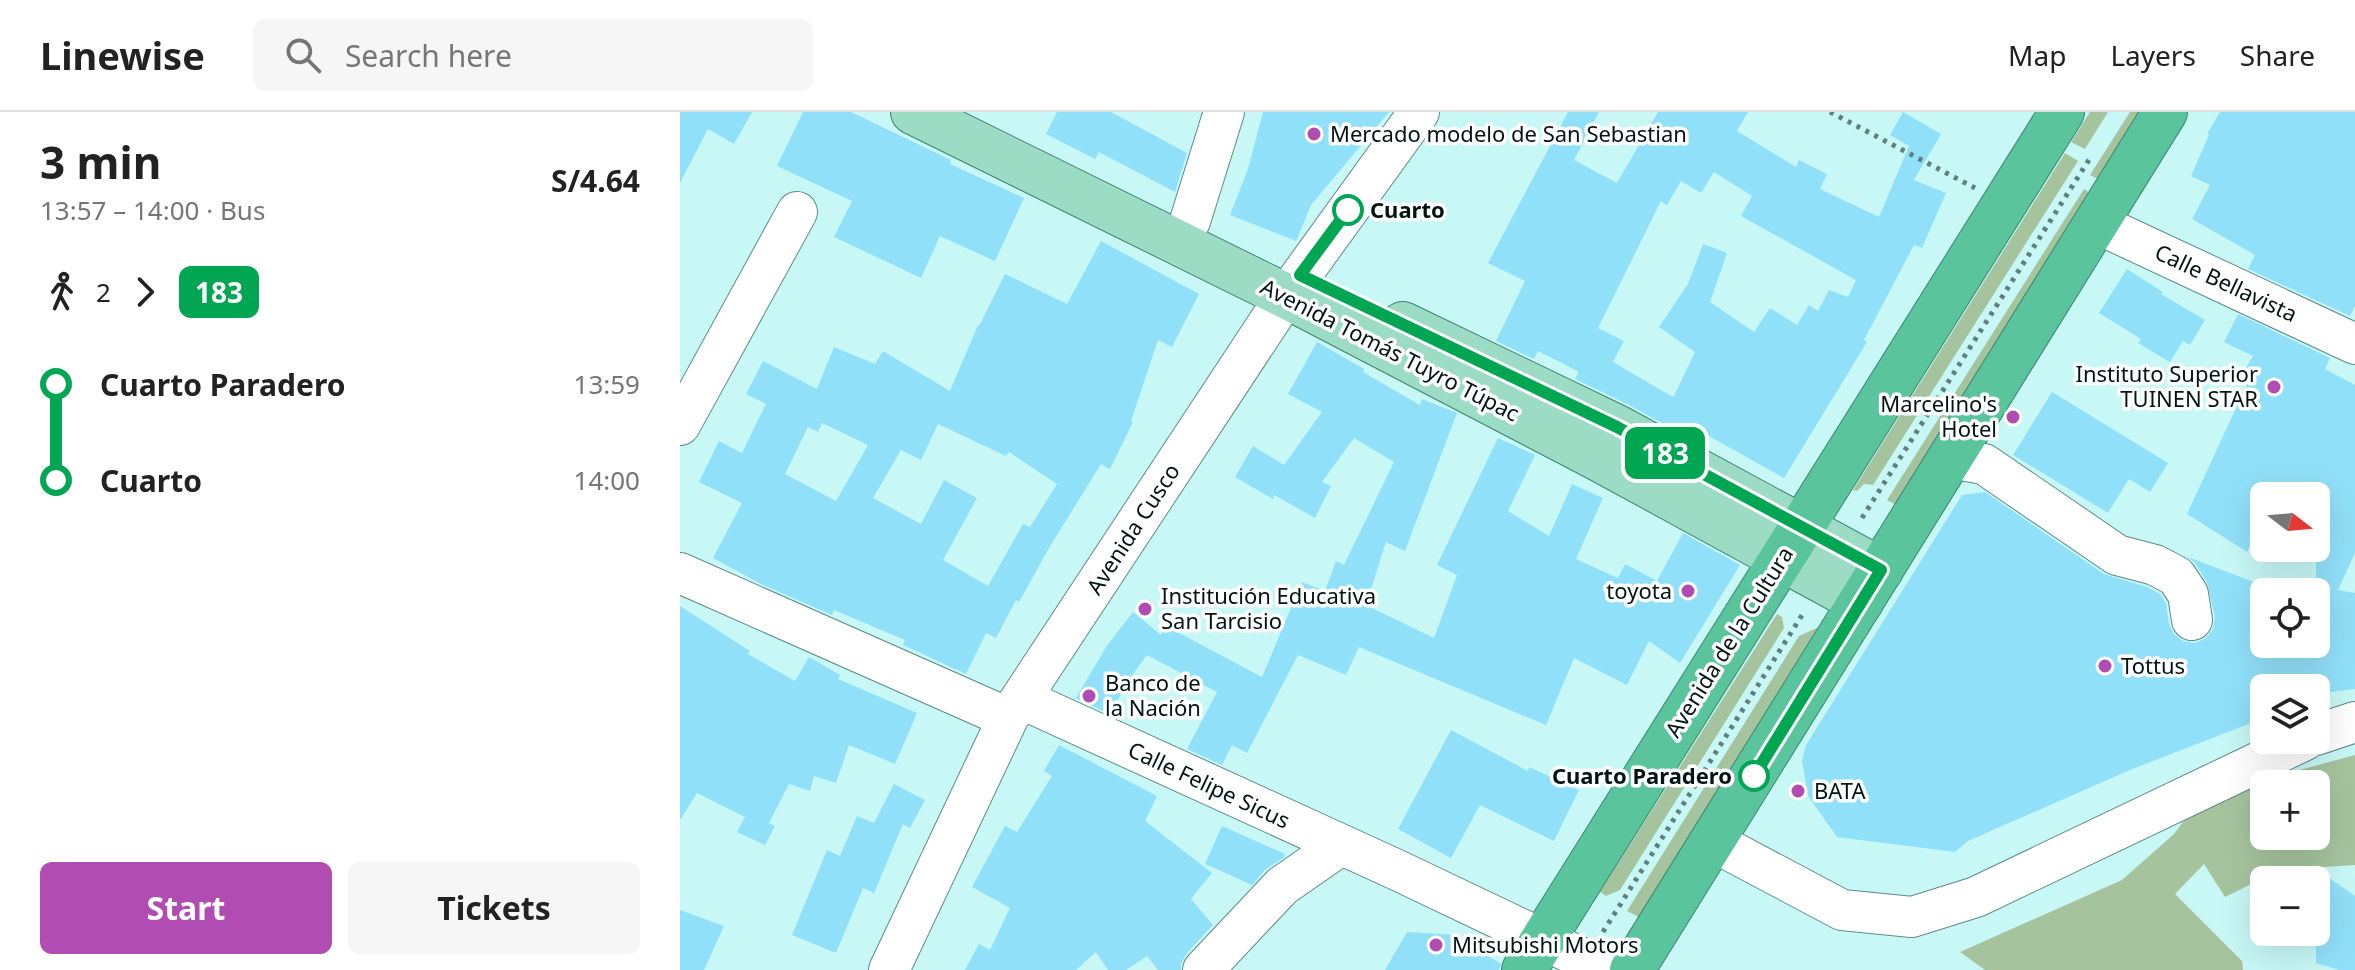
<!DOCTYPE html>
<meta charset="utf-8">
<style>
body{margin:0;font-family:"Noto Sans",sans-serif;background:#f6f6f6;color:#222;height:100vh;display:flex;flex-direction:column;font-size:30px;white-space:nowrap}
*{box-sizing:border-box;margin:0}
p{font-size:26px;color:#767676}
.icon{flex:none;width:44px;height:44px;fill:none;stroke:currentColor;stroke-width:2;stroke-linecap:round;stroke-linejoin:round}
.map{position:relative;flex:1;overflow:hidden}
.side{display:flex;flex-direction:column;background:#fff;width:680px}
.side>*{flex:none}
.badge{padding:0 16px;border-radius:12px;font-size:28px;line-height:52px}
.needle{width:52px;rotate:106deg}
.controls{position:absolute;left:1570px;top:370px;display:grid;gap:16px}
.controls a{display:grid;place-items:center;width:80px;height:80px;border-radius:12px;background:#fff;box-shadow:0 8px 32px #0002;font-size:40px}
.map>.badge{position:absolute;translate:-50% -50%;box-shadow:0 0 0 4px #fff}
.legs{display:flex;align-items:center;gap:12px;height:88px;padding:0 40px;font-size:26px}
.legs p{margin-inline-start:auto}
.summary{display:flex;align-items:center;justify-content:space-between;height:136px;padding:0 40px}
h1{font-size:44px;font-weight:700;line-height:60px}
.action{display:flex;gap:16px;margin-top:auto;padding:16px 40px}
.action a{flex:1;height:92px;border-radius:12px;background:#b14db2;color:#fff;font-size:32px;font-weight:700;line-height:92px;text-align:center}
.action a+a{background:#f6f6f6;color:#222}
ul{padding:0 40px;list-style:none}
li{display:flex;align-items:center;gap:28px;height:96px;font-size:30px}
li i{display:grid;place-items:center;width:12px;height:100%;margin:0 10px;background:currentColor}
li i::after{content:'';width:20px;height:20px;margin:-10px;border:6px solid;border-radius:50%;background:#fff}
li p{margin-inline-start:auto}
li:first-child i{background:linear-gradient(#0000 50%,currentColor 0)}
li:last-child i{background:linear-gradient(currentColor 50%,#0000 0)}
header{display:flex;align-items:center;gap:48px;box-sizing:border-box;height:112px;padding:0 40px;background:#fff;border-bottom:2px solid #e0e0e0}
header strong{font-size:38px}
nav{display:flex;gap:44px;margin-inline-start:auto;font-size:28px}
.search{width:560px;height:72px;background:#f6f6f6;display:flex;align-items:center;gap:20px;box-sizing:border-box;padding:0 28px;border-radius:12px;color:#767676;font-size:30px}
main{display:flex;flex:1;min-height:0}
.map>svg:first-child{display:block}
.green{fill:#a5c49e;fill-rule:evenodd}
.building{fill:#91e0f9;fill-rule:evenodd}
.lines{fill:none;stroke-linecap:round;stroke-linejoin:round}
.minor-casing{stroke:#5e8b8a;stroke-width:42}
.major-casing{stroke:#3c866d;stroke-width:46}
.highway-casing{stroke:#3c866d;stroke-width:46}
.path{stroke:#60807f;stroke-width:5;stroke-dasharray:4 6;stroke-linecap:butt}
.minor{stroke:#fff;stroke-width:40}
.major{stroke:#9cdcc4;stroke-width:44}
.highway{stroke:#5ac49d;stroke-width:44}
.line-1-casing{stroke:#fff;stroke-width:18}
.line-1{stroke:#00a651;stroke-width:12}
.poi-dot{fill:#b14db2;stroke:#fff;stroke-width:3}
.stop-1-dot{fill:#fff;stroke:#00a651;stroke-width:4}
.labels{text-anchor:middle;stroke-width:7;stroke-linejoin:round;paint-order:stroke}
.poi-label{font-size:22px;fill:#031414;stroke:#fff;text-anchor:start}
.stop-label{font-size:22px;font-weight:bold;fill:#031414;stroke:#fff;text-anchor:start}
.street-label{font-size:22px;fill:#031414;stroke:#fff}
</style>
<header>
<strong>Linewise</strong>
<div class="search"><svg class="icon" aria-label="search" viewBox="0 0 24 24"><circle cx="10" cy="10" r="6"/><path d="M15 15l6 6"/></svg>Search here</div>
<nav><a>Map</a><a>Layers</a><a>Share</a></nav>
</header>
<main>
<section class="side">
<div class="summary"><div><h1>3 min</h1><p>13:57 – 14:00 · Bus</p></div><b>S/4.64</b></div>
<div class="legs"><svg class="icon" aria-label="walk" viewBox="0 0 24 24"><circle cx="13" cy="4" r="2"/><path d="M13 8l-2 6 4 7M11 14l-3 7M7 12l3-4h3l4 4"/></svg>2<svg class="icon" aria-label="forward" viewBox="0 0 24 24"><path d="M9 5l7 7-7 7"/></svg><b class="badge" style="background:#00a651;color:#fff">183</b></div>
<ul>
<li><i style="color:#00a651"></i><b>Cuarto Paradero</b><p>13:59</p></li>
<li><i style="color:#00a651"></i><b>Cuarto</b><p>14:00</p></li>
</ul>
<div class="action"><a>Start</a><a>Tickets</a></div>
</section>
<div class="map">
<svg width="1675" height="858" viewBox="0 0 1675 858">
<rect width="100%" height="100%" fill="#c7f8f6"/>
<!-- green -->
<path class="green" d="M1410,0H1428L1405,37L1391,30Z
M1450,0H1468L1424,70L1410,63Z
M1385,41L1398,49L1193,373L1184,372L1177,379L1173,378Z
M1404,77L1415,84L1220,395L1207,388Z
M1097,502L1102,505L1104,516L940,778L926,784L920,780Z
M1139,515L1142,518L961,806L947,799L1119,524Z
M1675,643V753L1600,758L1545,785L1524,752L1495,782L1562,849L1563,858H1305L1280,840L1442,768L1494,722L1518,690L1590,666ZM1584,672H1636V724H1584Z"/>
<!-- building -->
<path class="building" d="M0,0H72L54,32L28,17L0,71Z
M123,0H171L271,48L270,52L344,86L315,149L260,124L241,166L154,125L172,89L97,54Z
M377,0H431L507,41L495,80L419,40L415,47L366,22Z
M583,0H709L631,93L616,129L550,103L568,57Z
M888,0H919L894,48L937,71L978,0H1068L1057,19L1116,55L1119,48L1147,62L1140,77L1199,105L1229,34L1210,23L1223,0L1261,22L1234,68L1266,81L1242,136L1234,133L1184,228L1187,230L1104,366L1027,323L1022,333L949,293L895,267L899,260L858,239L854,247L816,229L845,169L808,151ZM1034,60L1072,84L1061,104L1176,168L1168,185L1149,178L1138,199L1129,193L1117,213L1090,196L1074,220L1030,190L1047,141L1023,132L1008,172L979,215L1015,240L994,284H991L933,250L944,229L918,216L981,89L987,93L1001,69L1021,81Z
M1540,0H1675V194L1670,204L1568,157L1575,143L1512,107L1530,73L1511,64L1529,23L1527,22Z
M421,129L519,182L492,235L478,228L451,309L453,310L430,357L421,352L369,436L339,490L336,488L316,526L306,521L286,562L223,533L225,528L154,498L152,503L81,472L33,446L62,391L19,370L39,329L62,341L86,292L66,282L83,249L137,277L154,235L195,252L203,239L270,279L298,213L299,214L325,162L387,192ZM142,311L188,333L156,389L105,362L128,315L138,320ZM258,312L326,344L329,340L377,372L350,415L343,412L308,474L263,448L297,386L264,368L241,412L193,386L221,338L241,348Z
M1447,157L1483,180L1481,182L1525,208L1510,233L1503,229L1490,250L1458,231L1461,227L1419,201Z
M1558,202L1650,246L1645,257L1675,273V441L1658,478L1675,481V577L1651,580L1636,586V576H1584V606L1450,658L1288,729L1275,740L1157,725L1128,684L1122,649L1126,633L1282,383L1305,380L1424,462L1467,475L1480,482L1486,491L1489,512L1494,522L1503,529L1515,531L1526,526L1533,517L1535,505L1527,470L1515,451L1508,445L1584,474V532H1636V384H1584V403L1567,440L1507,402L1568,270L1560,266L1573,244L1544,230Z
M637,230L684,257L683,260L740,293L742,287L777,301L725,439L706,430L686,493L754,526L777,463L757,453L818,326L855,343L828,399L869,424L892,372L923,386L896,447L938,466L945,452L977,469L1003,421L1060,453L1000,551L969,529L947,573L894,546L866,613L679,535L666,563L618,543L567,641L552,633L542,653L507,637L537,580L467,543L455,559L429,602L396,586L426,535L453,500L481,523L486,514L582,565L622,470L645,479L656,449L664,453L714,350L674,326L642,370L651,374L635,406L594,383L593,387L555,365L573,334L604,353L642,300L608,282Z
M1372,280L1488,351L1470,380L1449,367L1428,401L1333,343Z
M0,494L70,539L68,542L115,569L129,545L160,563L158,567L237,601L215,652L169,633L156,671L134,664L130,679L109,672L89,711L95,714L85,733L57,720L65,705L17,681L0,708Z
M771,618L848,659L849,655L899,678L874,729L800,693L771,746L718,717Z
M379,633L477,684L465,709L532,761L511,787L533,813L506,842L501,852V858H478L467,844L446,858H428L416,840L396,858H285L299,832L310,838L330,796L292,775L325,714L337,720L372,664L364,659Z
M214,672L245,688L230,716L223,712L194,781L183,776L156,841L112,823L147,738L160,744L177,704L194,711Z
M542,714L605,742L604,745L585,758L572,773L525,752Z
M1636,757L1675,784V858H1659L1636,851Z
M0,798L44,814L24,858H0Z
M727,820L776,823L821,852L819,858H705Z"/>
<g class="lines">
<!-- minor casing -->
<g class="minor-casing">
<path id="minor" d="M510,109L544,0
M1416,111L1675,232
M0,313L117,100
M1270,346L1304,352L1437,443L1475,453L1496,464L1508,482L1512,508
M0,461L328,606
M342,587L717,758L906,848L922,858
M1636,623L1675,610
M1034,730L1162,798L1232,805L1296,785L1625,628
M209,858L328,606L606,184L739,0
M523,858L602,774L661,733"/>
</g>
<!-- major casing -->
<g class="major-casing">
<path id="major" d="M233,0L606,184L917,346L1181,490
M723,212L937,315L1201,458"/>
</g>
<!-- highway casing -->
<g class="highway-casing">
<path id="highway" d="M844,858L1382,0
M952,858L1485,0"/>
</g>
<!-- path -->
<path class="path" d="M1150,0L1295,76
M1182,406L1412,43
M923,820L1124,500"/>
<!-- minor -->
<use href="#minor" class="minor"/>
<!-- major -->
<use href="#major" class="major"/>
<!-- highway -->
<use href="#highway" class="highway"/>
</g>
<g class="lines">
<!-- line-1 casing -->
<g class="line-1-casing">
<path id="line-1" d="M668,98L620,163L937,315L1201,458L1074,664"/>
</g>
<!-- line-1 -->
<use href="#line-1" class="line-1"/>
</g>
<!-- markers -->
<g class="poi-dot">
<circle cx="634" cy="22" r="8"/>
<circle cx="1594" cy="275" r="8"/>
<circle cx="1333" cy="305" r="8"/>
<circle cx="1008" cy="479" r="8"/>
<circle cx="465" cy="497" r="8"/>
<circle cx="1425" cy="554" r="8"/>
<circle cx="409" cy="584" r="8"/>
<circle cx="1118" cy="679" r="8"/>
<circle cx="756" cy="833" r="8"/>
</g>
<g class="stop-1-dot">
<circle cx="668" cy="98" r="14"/>
<circle cx="1074" cy="664" r="14"/>
</g>
<g class="labels">
<!-- poi labels -->
<g class="poi-label">
<text x="650" y="30">Mercado modelo de San Sebastian</text>
<text x="1578" y="270" text-anchor="end">Instituto Superior<tspan x="1578" dy="25">TUINEN STAR</tspan></text>
<text x="1317" y="300" text-anchor="end">Marcelino's<tspan x="1317" dy="25">Hotel</tspan></text>
<text x="992" y="487" text-anchor="end">toyota</text>
<text x="481" y="492">Institución Educativa<tspan x="481" dy="25">San Tarcisio</tspan></text>
<text x="1441" y="562">Tottus</text>
<text x="425" y="579">Banco de<tspan x="425" dy="25">la Nación</tspan></text>
<text x="1134" y="687">BATA</text>
<text x="772" y="841">Mitsubishi Motors</text>
</g>
<!-- stop labels -->
<g class="stop-label">
<text x="690" y="106">Cuarto</text>
<text x="1052" y="672" text-anchor="end">Cuarto Paradero</text>
</g>
<!-- street labels -->
<g class="street-label">
<text transform="translate(1546 171) rotate(25)" y="8">Calle Bellavista</text>
<text transform="translate(710 238) rotate(27)" y="8">Avenida Tomás Tuyro Túpac</text>
<text transform="translate(453 417) rotate(-57)" y="8">Avenida Cusco</text>
<text transform="translate(1049 530) rotate(-58)" y="8">Avenida de la Cultura</text>
<text transform="translate(529 673) rotate(25)" y="8">Calle Felipe Sicus</text>
</g>
</g>
</svg>
<div class="controls">
<a><svg class="needle" viewBox="-14 -14 28 28"><path d="M0-13l5 13h-10z" fill="#e53935"/><path d="M0 13l5-13h-10z" fill="#767676"/></svg></a>
<a><svg class="icon" aria-label="locate" viewBox="0 0 24 24"><circle cx="12" cy="12" r="6"/><path d="M12 2v4M12 18v4M2 12h4M18 12h4"/></svg></a>
<a><svg class="icon" aria-label="layers" viewBox="0 0 24 24"><path d="M12 4l9 5-9 5-9-5zM3 14l9 5 9-5"/></svg></a>
<a>+</a>
<a>−</a>
</div>
<b class="badge" style="left:985px;top:341px;background:#00a651;color:#fff">183</b>
</div>
</main>
